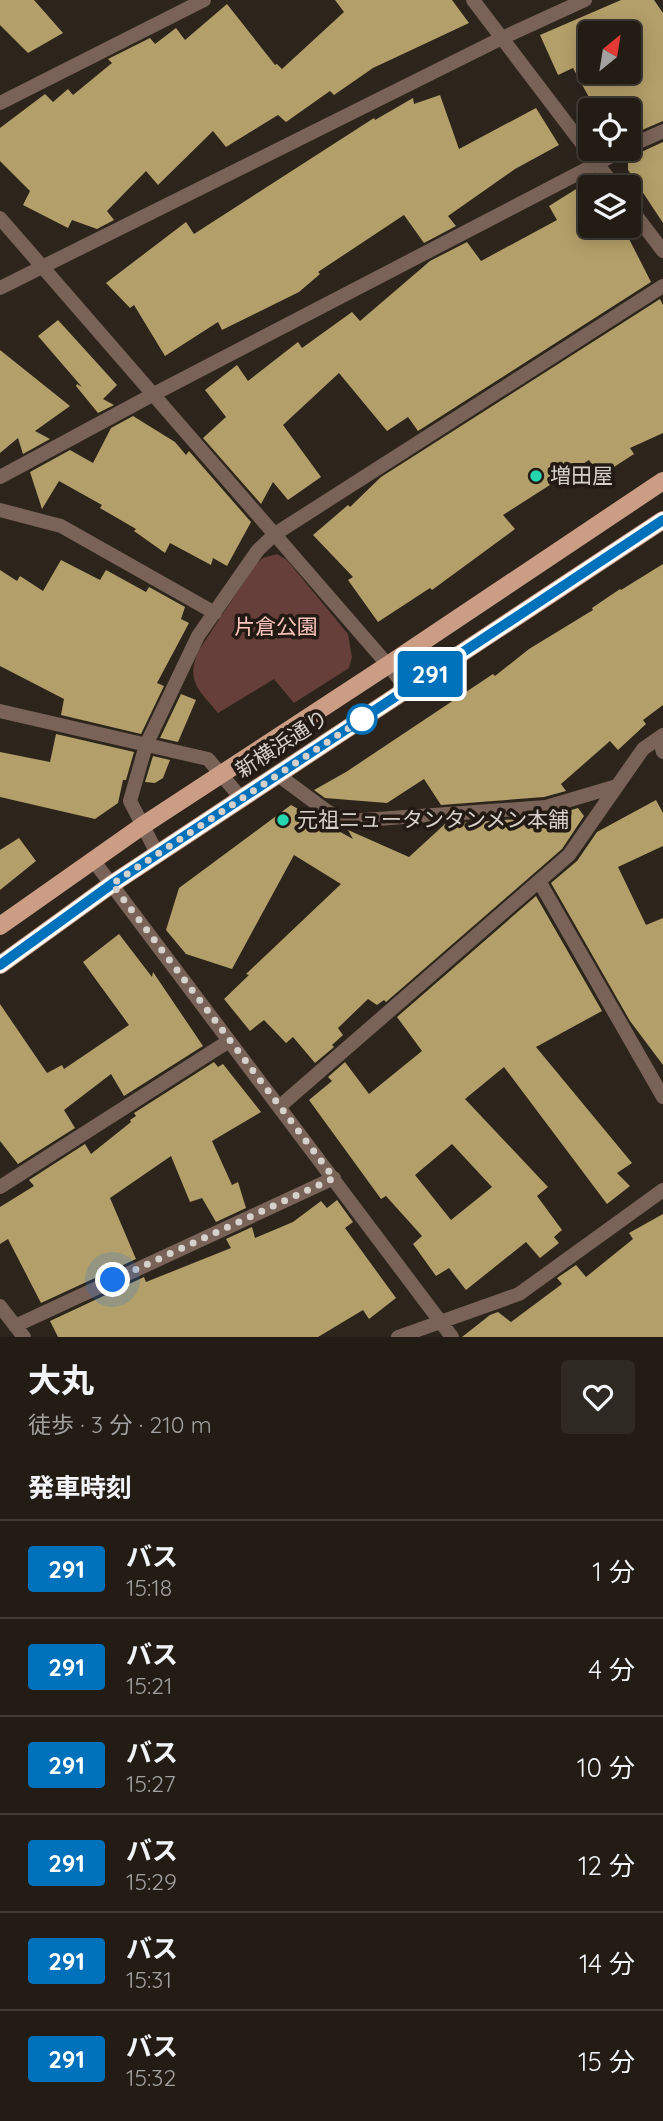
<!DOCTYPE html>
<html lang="ja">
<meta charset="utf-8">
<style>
body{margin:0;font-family:Quicksand,"Noto Sans JP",sans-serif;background:#2e2922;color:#f1f3f6;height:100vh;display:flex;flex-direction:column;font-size:26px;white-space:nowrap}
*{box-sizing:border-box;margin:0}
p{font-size:23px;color:#a2a1a0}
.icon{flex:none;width:38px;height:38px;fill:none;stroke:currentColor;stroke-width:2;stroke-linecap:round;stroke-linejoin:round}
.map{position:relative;height:1337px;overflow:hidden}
.panel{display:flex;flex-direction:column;background:#221c15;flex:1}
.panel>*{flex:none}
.badge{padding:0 14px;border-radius:5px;font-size:24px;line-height:46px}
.needle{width:46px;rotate:30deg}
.controls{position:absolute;left:578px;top:21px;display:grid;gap:14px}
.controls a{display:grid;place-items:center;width:63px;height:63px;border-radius:7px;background:#221c15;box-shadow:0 4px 18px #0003,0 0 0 2px #3f3a34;font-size:35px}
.you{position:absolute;width:35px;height:35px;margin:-18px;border:5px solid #fff;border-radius:50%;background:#1a73e8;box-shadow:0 0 0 10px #1a73e833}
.map>.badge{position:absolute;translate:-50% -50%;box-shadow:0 0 0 4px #fff}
h2{padding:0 28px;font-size:26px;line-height:63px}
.round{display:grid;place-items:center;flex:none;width:74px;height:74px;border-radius:7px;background:#2e2922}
.head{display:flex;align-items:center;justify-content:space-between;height:119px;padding:0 28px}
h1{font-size:33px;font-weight:700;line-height:52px}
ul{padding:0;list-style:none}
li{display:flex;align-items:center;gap:21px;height:98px;padding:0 28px;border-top:2px solid #3f3a34}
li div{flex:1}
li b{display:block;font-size:26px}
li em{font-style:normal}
li .badge{min-width:77px;font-weight:700;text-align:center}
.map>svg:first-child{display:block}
.green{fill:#663f3a}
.building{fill:#b39f69;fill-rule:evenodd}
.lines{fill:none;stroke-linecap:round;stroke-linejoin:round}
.street{stroke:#796257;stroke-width:14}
.primary{stroke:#cc9d85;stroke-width:18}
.line-casing{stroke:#fff;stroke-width:16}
.line{stroke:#0072bc;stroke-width:10}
.walk{stroke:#d6d1cb;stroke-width:7;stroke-dasharray:0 12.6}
.poi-dot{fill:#24d5ae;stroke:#231b13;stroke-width:2.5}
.stop-dot{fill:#fff;stroke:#0072bc;stroke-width:3.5}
.labels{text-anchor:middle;stroke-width:7;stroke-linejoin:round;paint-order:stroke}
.poi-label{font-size:21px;fill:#d6d1cb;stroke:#231b13;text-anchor:start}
.park-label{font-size:21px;fill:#fbc4bd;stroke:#231b13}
.street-label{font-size:21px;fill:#d6d1cb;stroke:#231b13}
</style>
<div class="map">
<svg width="663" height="1337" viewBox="0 0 663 1337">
<rect width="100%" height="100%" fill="#2d251c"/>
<!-- green -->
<path class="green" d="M277,554L287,560L348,634L352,657L349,668L294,703L274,679L218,713C199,690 185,681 199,650L255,565L263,558Z"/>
<!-- building -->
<path class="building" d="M0,0H34L63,33L28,53L0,25Z
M335,0H452L469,23L373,68L334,95L330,91L286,122L278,115L226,147L213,131L158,185L146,171L107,211L114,220L97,229L72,220L68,228L23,205L30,191L0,161V128L45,94L53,102L68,89L73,95L112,63L108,59L150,38L155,44L176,28L185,40L227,4L275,65L277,64L282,69L344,12Z
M621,0H654L663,13V121L628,136V110H596L573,68L558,75L540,35ZM590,33H628V72H590Z
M440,95L459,149L536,108L559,145L515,169L448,216L456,226L424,243L404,215L318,272L320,274L299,292L222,330L218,322L165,356L134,305L130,308L106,283L186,222L194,234L374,118L375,120L413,98L414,104Z
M663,142V223L628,170V158Z
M581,186L590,200V226H606L613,238L625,231L651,282L418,431L408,417L387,431L339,373L283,425L321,477L288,500L273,482L261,504L203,438L226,417L205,390L237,365L248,381L298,342L302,348L352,312L360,321L430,261L467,242L481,261L557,220L549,206Z
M660,299L663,305V433L630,448L634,454L600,476L589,460L503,515L515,529L432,590L430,588L378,622L348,580L353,577L313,535L348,505L350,507L381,477Z
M58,320L117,385L103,399L114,405L98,413L76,386L77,384L82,387L38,336Z
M0,350L70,406L35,431L50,439L23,454L18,438L0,453Z
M133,416L175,442L186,455L189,451L251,522L227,566L213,558L211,565L170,543L165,553L134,531L136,529L100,508L102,505L59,481L42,509L30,472L70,450L93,463L111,428Z
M61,560L100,580L106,570L146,592L149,587L185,607L181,619L189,623L157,683L164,686L141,734L61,715L64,699L0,666V570L17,581L20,576L43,591Z
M663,564V705L643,720L646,724L618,750L610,741L561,784L566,791L544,797L441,805L424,779L387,803L325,798L314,790L346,772L493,674L495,676L529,649L593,610L592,608L620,589L621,590Z
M181,694L196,700L178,742L160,738Z
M56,734L134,752L126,780H123L118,803L95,819L0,797V752L50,762Z
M153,756L170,760L163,778L155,783L145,782Z
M656,800L663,813V846L618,867L646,925L663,918V1065L630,1021L551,883L577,861L597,832Z
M291,805L353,839L348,830L409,857L445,824L547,817L578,808L584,816L562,849L386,1002L384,1000L377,1005L368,999L338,1028L343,1035L332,1045L334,1047L315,1063L293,1037L286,1043L264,1020L250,1031L224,999L249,975L246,974L341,884L294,855L232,969L186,954L166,930L179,888Z
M19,838L36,861L0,890V850Z
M536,896L602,1011L536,1047L632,1163L617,1173L630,1186L607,1204L504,1067L465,1099L548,1187L537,1196L562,1230L554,1237L559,1243L540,1258L526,1242L466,1290L449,1268L436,1276L413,1244L422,1236L386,1196L381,1199L309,1100L332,1081L328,1077L345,1062L369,1094L422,1051L397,1017ZM452,1144L492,1187L451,1220L415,1175Z
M119,934L152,977L153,972L203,1046L124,1096L111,1074L64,1110L75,1128L18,1164L0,1141V1004L47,1073L62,1065L64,1069L129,1025L83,962Z
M214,1062L218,1067L223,1064L261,1112L212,1141L232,1185L238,1182L246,1208L216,1222L202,1198L190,1202L171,1156L110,1198L136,1259L41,1303L8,1239L0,1244V1207L34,1186L29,1180L85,1144L91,1154L131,1122L130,1120L136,1116L134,1113Z
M337,1200L353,1222L345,1228L396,1298L369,1319L363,1310L318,1337H58L50,1321L144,1277L146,1282L231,1248L226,1239L252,1227L255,1238L293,1222L321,1201L327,1208Z
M663,1214V1337H462L490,1315L498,1312L511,1322L562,1284L557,1278L576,1265L586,1277L633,1239L629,1233Z"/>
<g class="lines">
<!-- street -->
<path class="street" d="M473,0L615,187
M0,103L204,0
M628,147L663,131
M628,205L663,251
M0,218L388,665L407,689
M0,288L502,38L585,0
M0,477L154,394L625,149
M0,510L61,526L215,613
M0,711L208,759L241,798
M659,738L663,752
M278,775L328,812L349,821L546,807L617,786
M158,855L130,801L146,745L198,636L258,550L275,534L663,286
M93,860L452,1337
M539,881L663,1097
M279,1107L569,855L643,749L663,735
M0,1187L229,1041
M0,1306L24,1337
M15,1326L334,1178
M398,1337L519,1294L663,1190"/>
<!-- primary -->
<path class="primary" d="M0,926L142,826L388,665L663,481
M0,965L112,884L663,520"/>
</g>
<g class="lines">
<!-- line casing -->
<g class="line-casing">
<path id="line" d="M0,965L112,884L663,520"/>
</g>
<!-- line -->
<use href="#line" class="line"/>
<!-- walk -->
<path class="walk" d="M113,1280L334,1178L112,884L364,718L362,719"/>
</g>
<!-- markers -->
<g class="poi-dot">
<circle cx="536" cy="476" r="7"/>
<circle cx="283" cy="820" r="7"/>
</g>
<circle class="stop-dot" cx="362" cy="719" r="14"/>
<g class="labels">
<!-- poi labels -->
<g class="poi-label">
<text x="550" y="483">増田屋</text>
<text x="297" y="827">元祖ニュータンタンメン本舗</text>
</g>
<!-- park labels -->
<g class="park-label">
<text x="276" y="634">片倉公園</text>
</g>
<!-- street labels -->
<g class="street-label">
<text transform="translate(282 744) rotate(-33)" y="7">新横浜通り</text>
</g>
</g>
</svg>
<div class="controls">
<a><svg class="needle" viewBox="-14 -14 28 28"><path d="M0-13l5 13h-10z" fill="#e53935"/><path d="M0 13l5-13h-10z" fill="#a2a1a0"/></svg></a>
<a><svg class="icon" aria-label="locate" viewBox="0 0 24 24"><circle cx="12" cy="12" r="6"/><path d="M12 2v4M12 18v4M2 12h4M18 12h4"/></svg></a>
<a><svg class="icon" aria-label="layers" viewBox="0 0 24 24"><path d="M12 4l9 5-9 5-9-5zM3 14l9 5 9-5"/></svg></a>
</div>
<div class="you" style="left:113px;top:1280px"></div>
<b class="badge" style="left:430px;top:674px;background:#0072bc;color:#fff">291</b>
</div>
<section class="panel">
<div class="head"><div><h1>大丸</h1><p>徒歩 · 3 分 · 210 m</p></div><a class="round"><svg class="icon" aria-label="heart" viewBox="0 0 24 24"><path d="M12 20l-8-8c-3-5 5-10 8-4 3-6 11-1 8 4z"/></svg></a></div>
<h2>発車時刻</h2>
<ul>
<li><span class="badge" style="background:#0072bc;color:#fff">291</span><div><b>バス</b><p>15:18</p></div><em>1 分</em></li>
<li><span class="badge" style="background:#0072bc;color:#fff">291</span><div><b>バス</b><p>15:21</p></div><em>4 分</em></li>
<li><span class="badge" style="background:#0072bc;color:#fff">291</span><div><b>バス</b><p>15:27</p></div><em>10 分</em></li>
<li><span class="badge" style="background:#0072bc;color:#fff">291</span><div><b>バス</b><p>15:29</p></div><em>12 分</em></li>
<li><span class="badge" style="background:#0072bc;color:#fff">291</span><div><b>バス</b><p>15:31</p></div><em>14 分</em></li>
<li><span class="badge" style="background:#0072bc;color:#fff">291</span><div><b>バス</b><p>15:32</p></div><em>15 分</em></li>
</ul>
</section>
